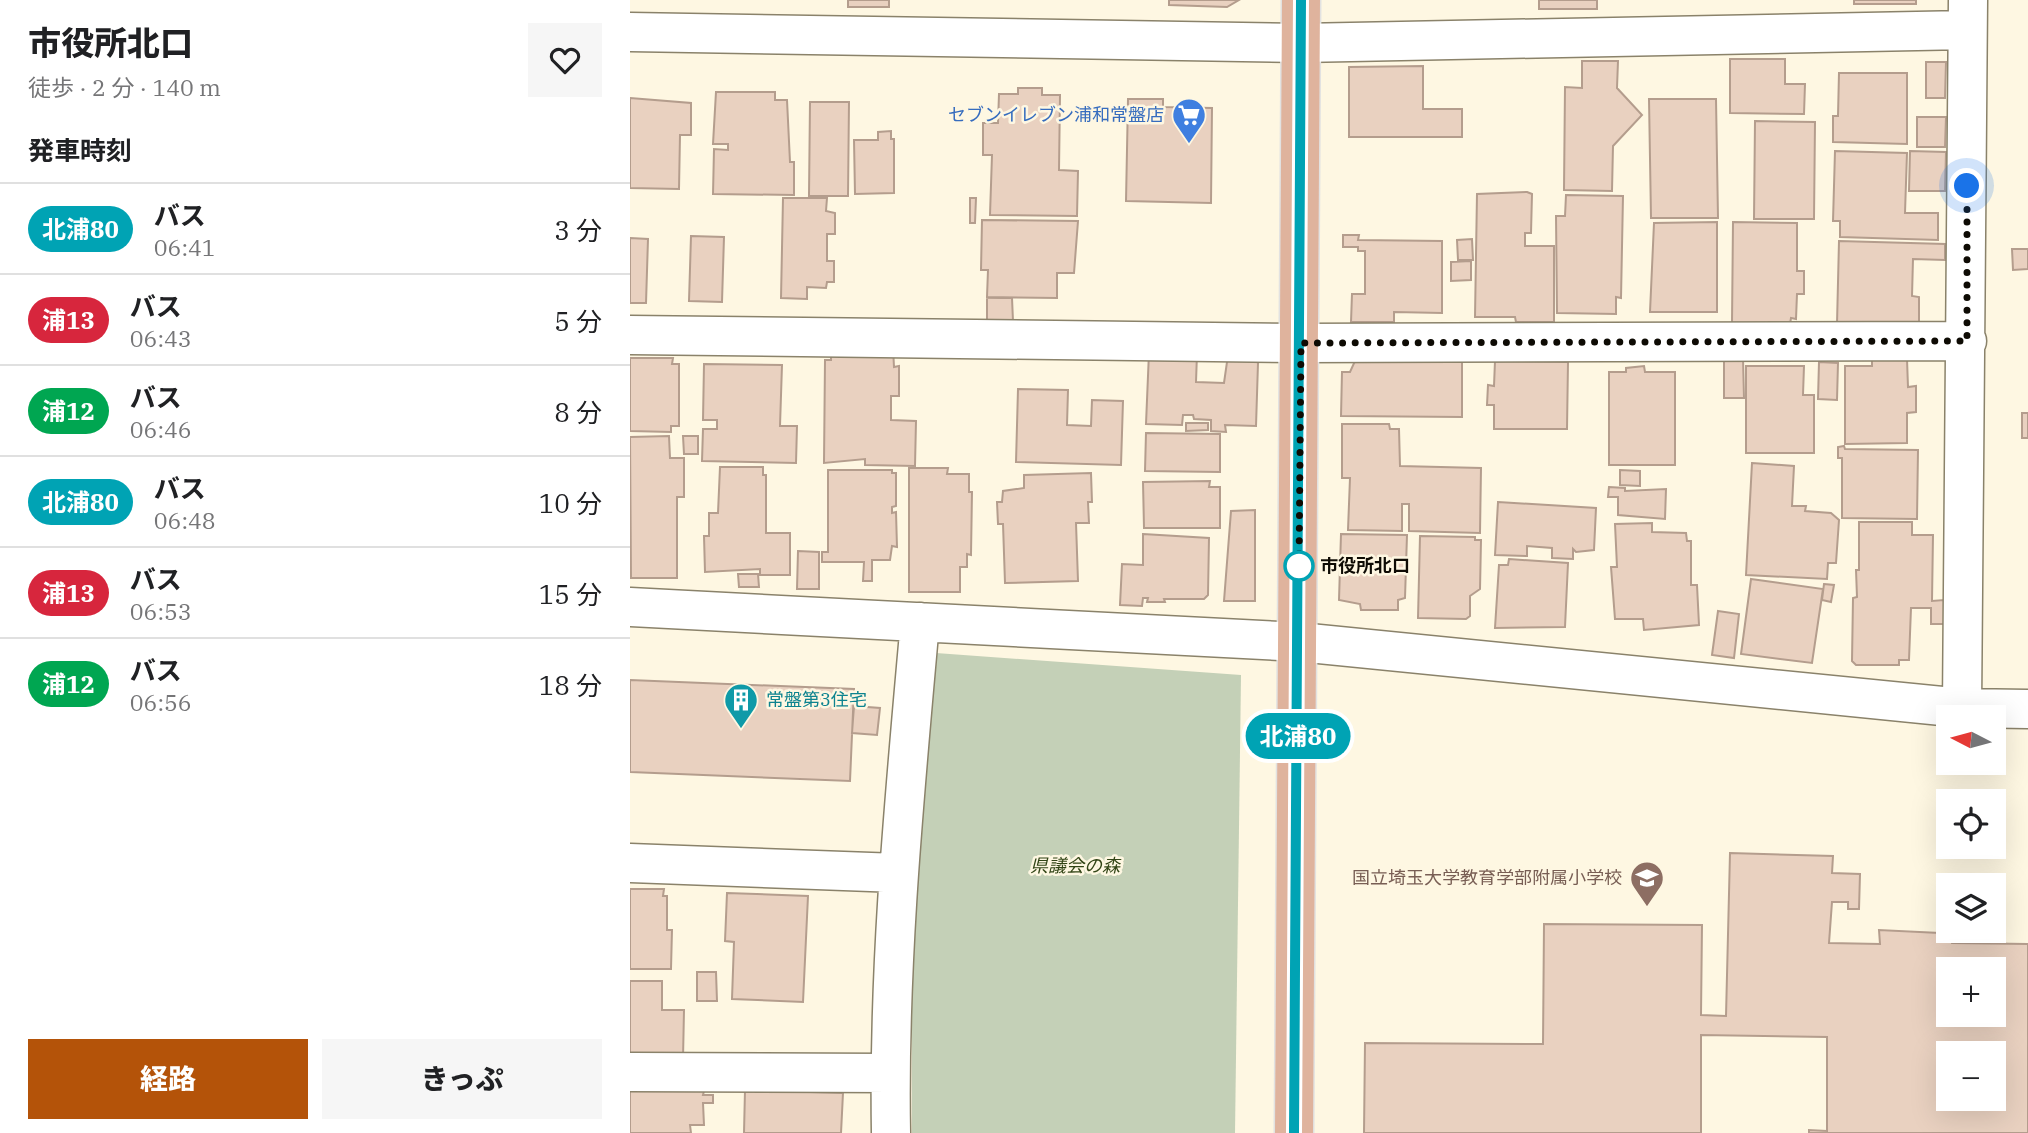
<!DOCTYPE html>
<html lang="ja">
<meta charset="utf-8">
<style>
body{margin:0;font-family:"IBM Plex Serif","Noto Sans JP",serif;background:#f6f6f6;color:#202124;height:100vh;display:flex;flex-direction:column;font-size:26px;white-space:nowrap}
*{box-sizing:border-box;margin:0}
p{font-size:23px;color:#757577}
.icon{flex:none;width:38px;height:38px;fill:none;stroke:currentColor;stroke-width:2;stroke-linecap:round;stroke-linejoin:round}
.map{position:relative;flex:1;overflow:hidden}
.drawer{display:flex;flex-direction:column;background:#fff;width:630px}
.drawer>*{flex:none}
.badge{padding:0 14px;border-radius:23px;font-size:24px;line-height:46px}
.needle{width:46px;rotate:276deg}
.fabs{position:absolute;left:1306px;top:705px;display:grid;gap:14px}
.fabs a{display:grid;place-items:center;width:70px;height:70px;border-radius:0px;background:#fff;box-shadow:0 7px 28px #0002;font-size:35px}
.you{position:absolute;width:35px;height:35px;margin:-18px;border:5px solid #fff;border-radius:50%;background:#1a73e8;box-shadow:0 0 0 10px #1a73e833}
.map>.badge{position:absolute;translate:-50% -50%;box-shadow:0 0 0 4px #fff}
h2{padding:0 28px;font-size:26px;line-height:63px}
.round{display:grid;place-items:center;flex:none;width:74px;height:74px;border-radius:0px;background:#f6f6f6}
.overview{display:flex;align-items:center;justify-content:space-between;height:119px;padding:0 28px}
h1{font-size:33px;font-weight:800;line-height:52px}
.cta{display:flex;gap:14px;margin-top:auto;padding:14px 28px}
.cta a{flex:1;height:80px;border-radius:0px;background:#b45309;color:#fff;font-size:28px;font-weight:800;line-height:80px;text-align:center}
.cta a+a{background:#f6f6f6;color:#202124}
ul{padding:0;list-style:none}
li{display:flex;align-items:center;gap:21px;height:91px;padding:0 28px;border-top:2px solid #e0e0e0}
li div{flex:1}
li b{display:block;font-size:26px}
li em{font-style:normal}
li .badge{min-width:77px;font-weight:700;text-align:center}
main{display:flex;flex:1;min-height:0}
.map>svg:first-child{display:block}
.green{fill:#c4d0b7}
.building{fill:#e9d1c0;stroke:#b49d8d;stroke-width:2;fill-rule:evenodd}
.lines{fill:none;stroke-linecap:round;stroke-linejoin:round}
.minor-casing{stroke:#8a826a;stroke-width:41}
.major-casing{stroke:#e2e2e1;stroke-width:41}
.minor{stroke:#fff;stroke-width:38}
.major{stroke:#dfb39d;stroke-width:38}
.line-casing{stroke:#fff;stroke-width:16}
.line{stroke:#00a3b4;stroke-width:10}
.walk{stroke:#0e0b04;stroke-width:7;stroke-dasharray:0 12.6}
.stop-dot{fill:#fff;stroke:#00a3b4;stroke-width:3.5}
.labels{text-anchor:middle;stroke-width:5;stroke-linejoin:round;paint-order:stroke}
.shop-label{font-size:18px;fill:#366cbe;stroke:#fef7e2;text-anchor:end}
.stop-label{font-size:18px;font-weight:bold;fill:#0e0b04;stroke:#fef7e2;text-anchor:start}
.culture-label{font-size:18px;fill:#0d838f;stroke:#fef7e2;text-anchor:start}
.park-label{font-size:18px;font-style:italic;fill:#314415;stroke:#fef7e2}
.education-label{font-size:18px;fill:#785e54;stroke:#fef7e2;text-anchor:end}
</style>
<main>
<section class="drawer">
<div class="overview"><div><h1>市役所北口</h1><p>徒歩 · 2 分 · 140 m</p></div><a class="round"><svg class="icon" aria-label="heart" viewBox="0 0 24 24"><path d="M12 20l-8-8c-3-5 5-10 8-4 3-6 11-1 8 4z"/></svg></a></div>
<h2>発車時刻</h2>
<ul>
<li><span class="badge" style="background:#00a3b4;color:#fff">北浦80</span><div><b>バス</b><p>06:41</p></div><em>3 分</em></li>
<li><span class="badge" style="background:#d7263d;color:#fff">浦13</span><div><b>バス</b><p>06:43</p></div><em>5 分</em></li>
<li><span class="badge" style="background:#00a651;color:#fff">浦12</span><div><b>バス</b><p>06:46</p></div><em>8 分</em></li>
<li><span class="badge" style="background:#00a3b4;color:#fff">北浦80</span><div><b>バス</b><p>06:48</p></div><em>10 分</em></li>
<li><span class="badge" style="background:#d7263d;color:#fff">浦13</span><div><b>バス</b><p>06:53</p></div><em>15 分</em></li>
<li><span class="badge" style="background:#00a651;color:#fff">浦12</span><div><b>バス</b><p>06:56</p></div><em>18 分</em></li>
</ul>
<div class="cta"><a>経路</a><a>きっぷ</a></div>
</section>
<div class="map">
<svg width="1398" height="1133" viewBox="0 0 1398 1133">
<rect width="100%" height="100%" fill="#fef7e2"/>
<!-- green -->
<path class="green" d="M306,653L611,675L605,1133H282V855Z"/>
<!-- building -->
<path class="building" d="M218,0H259V7H218Z
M539,0H609L597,7L539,5Z
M909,0H967V9H909Z
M1224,0H1286V4H1224Z
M1100,59H1155V84H1175L1174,114L1100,113Z
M952,61H988L987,88L1012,115L983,146L982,191L934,190L935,87L952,88Z
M1296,62H1316L1315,98H1296Z
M793,66V109H832V137H719V67Z
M1209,73H1277V144L1203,142V116H1208Z
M388,88H412V95H430L429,170L448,171L447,216L360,215L362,155H353V123H368L369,94H388Z
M86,92H145V100H157L160,162H164V195L83,194L84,149L98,150V144H83Z
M0,98L61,103V135H50L49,189L0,188Z
M498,99H533V107L582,108L581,203L496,201Z
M1019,99H1086L1088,218H1021Z
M180,102H219L218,196H179Z
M1287,117H1316L1315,147H1287Z
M1125,121L1185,122L1184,219H1124Z
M261,131V139H264V193L225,194L224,140H248V132Z
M1205,151L1277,153L1275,213H1308V240L1210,237V221H1203Z
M1280,151L1316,152L1315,191H1279Z
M897,192L902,194L901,233H895V246H924V322H886L885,317H845L847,194Z
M936,195L993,196L991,298L986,297V314L927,313L926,216H935Z
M153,198H197L196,211L205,213V234H197V261H204V282H197L196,288L177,287V299L151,298Z
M340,198H346L345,223H340Z
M352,220L448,221L444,273H427V298L357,297L358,270H351Z
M1087,222V312H1020L1024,223Z
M1103,222L1167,223V271H1174V294H1167L1166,319L1161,318L1160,324L1102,323Z
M713,235H729L728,240L812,241V313L764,312V322H721L722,294H735V251H728V247H713Z
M61,236L94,237L92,302L59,301Z
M0,238L18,239L16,303H0Z
M842,239L843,260H828L827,240Z
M1209,241L1315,244V260L1283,259L1282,296L1289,297V329L1207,324Z
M1382,249H1398V269L1383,270Z
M841,261V280L821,281V262Z
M357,298H382L383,321L357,322Z
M263,347L264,367L269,366V396H261V420L286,421L285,466L235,465V459L194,463L195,360H201V349Z
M519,352L567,354L566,382L594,383L598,355L622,356L628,363L626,426L595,425L596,432L581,431V420L564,419L563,415H553L552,425L516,424Z
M0,358H43L42,364H49V426H41V432L0,431Z
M1113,358L1114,398H1094V359Z
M832,359V417L711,416L712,372H720L725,361Z
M1242,359H1277L1278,387L1286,386V412L1277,413V443L1215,444V366H1242Z
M865,361L938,362L937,429H864V405H857L858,385L864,386Z
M1189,362L1208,363L1207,400L1188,399Z
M74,364L152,365L150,426H167L166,463L72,461L73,429H87V420H73Z
M1014,366L1015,372H1045V465H979V372H996V368Z
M1116,366H1174L1173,395H1184V453H1116Z
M388,389L438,390L437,425L461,426L462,400L493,401L491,465L386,462Z
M1392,413H1398V438H1392Z
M556,423H578V430L556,431Z
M712,424H759L760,429H769L770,466L851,468L850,533L779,531V504H772V531L718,530L720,478H712Z
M516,433L590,434V472L515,471Z
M39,436L40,458H54V497H47V578H1L0,437Z
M53,436H68V454H54Z
M1214,446L1215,449L1288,450L1287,519L1212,518V458H1208V447Z
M1122,463L1164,466L1162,506H1176L1175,511L1201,513L1209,520L1206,563H1198L1197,579L1116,575Z
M90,467H133V475H136V533H160V575H130V569L75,572L74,536H79V513H88Z
M279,468H318L317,474H339V492H342L341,555L337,554V567H330V592H279Z
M198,470H262V473H266V506L262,507V513L266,512L267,547L262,546L260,560H242V581H233L234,562H192V552H198Z
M990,470L1010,471V486L990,485Z
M461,473L462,502H458L459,523H446L448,581L375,583L373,524H368L367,502H372L373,491L394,488V475Z
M580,481L579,487H590V528H514L513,482Z
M979,487L995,488V491L1036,489L1035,519L988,515V497H978Z
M868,502L966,508L964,550L946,552L943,549V559L922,558V548L897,546V556L865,555Z
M625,510V601H594L601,511Z
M1229,522H1282V535H1303L1302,601L1314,600V624H1301V608H1281L1279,660H1269V665H1226L1222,661L1223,598L1227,597L1226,570H1229Z
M1022,523V532L1056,533L1057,541H1061V585H1067L1069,625L1014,630L1013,619H985L981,567H987L985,524Z
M513,534L579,538L578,595L574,599H534L535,602H517L518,598H513L512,606L490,605L492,564L513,565Z
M711,534L777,535L775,598L768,600V610H731L730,604L709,600Z
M790,536L845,537V540H851L850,589L840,596V616L836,619L788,618Z
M168,551L189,552V589H167Z
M879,559L938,563L935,627L865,628L869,565H878Z
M108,574H128L129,587H109Z
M1121,579L1193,589L1182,663L1111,654Z
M1194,584L1204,585L1201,602L1192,600Z
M1088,611L1109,614L1104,658L1082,655Z
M0,680L224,689L220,781L0,772Z
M224,706L250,708L247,735L222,733Z
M1100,853L1203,856L1202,873L1230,874L1229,909H1218V902H1202L1199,943L1250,944L1249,930L1310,933L1320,938L1322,943L1398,944V1133H1179V1130L1197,1131V1037L1071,1035V1133H734L735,1043L913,1044L914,924L1072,925L1071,1015L1096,1016ZM1318,970H1363V1015H1318ZM1318,1054H1363V1099H1318Z
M0,889H34L33,896H37V930H42L41,969H0Z
M97,893L178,896L173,1002L102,999L104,942L95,941Z
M67,972H86L87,1001H67Z
M0,981H32V1010H54L53,1059L0,1053Z
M115,1090L213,1093L211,1133H114Z
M0,1091H74L73,1095H83V1103H73L74,1125H60L61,1133H0Z"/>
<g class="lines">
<!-- minor casing -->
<g class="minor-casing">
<path id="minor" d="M0,32L671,43L1337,30
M0,335L671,343L1337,341
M0,607L669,642L1332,708L1398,709
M1332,708L1338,0
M0,863L268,873
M0,1072L260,1073
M261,1133C258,962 275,792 290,622"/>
</g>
<!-- major casing -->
<g class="major-casing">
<path id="major" d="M664,1133L671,0"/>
</g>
<!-- minor -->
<use href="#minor" class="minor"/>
<!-- major -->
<use href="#major" class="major"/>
</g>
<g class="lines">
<!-- line casing -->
<g class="line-casing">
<path id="line" d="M664,1133L671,0"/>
</g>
<!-- line -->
<use href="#line" class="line"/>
<!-- walk -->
<path class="walk" d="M669,566L671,343L1337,341V186"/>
</g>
<!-- icons -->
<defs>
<g id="supermarket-pin" transform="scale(1.75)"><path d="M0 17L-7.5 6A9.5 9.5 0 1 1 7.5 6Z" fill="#3f7fe0" stroke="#fef7e2"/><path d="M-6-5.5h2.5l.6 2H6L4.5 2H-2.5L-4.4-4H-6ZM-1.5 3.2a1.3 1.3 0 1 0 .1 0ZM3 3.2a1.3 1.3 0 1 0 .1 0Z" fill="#fff"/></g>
<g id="building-pin" transform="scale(1.75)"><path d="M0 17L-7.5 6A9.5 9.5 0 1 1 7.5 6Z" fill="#0f9aa8" stroke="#fef7e2"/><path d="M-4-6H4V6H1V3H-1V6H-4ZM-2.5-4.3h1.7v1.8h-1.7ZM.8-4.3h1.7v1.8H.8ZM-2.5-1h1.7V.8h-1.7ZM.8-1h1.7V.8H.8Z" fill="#fff"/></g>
<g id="school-pin" transform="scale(1.75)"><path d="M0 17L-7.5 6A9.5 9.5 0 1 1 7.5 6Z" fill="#8d6e63" stroke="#fef7e2"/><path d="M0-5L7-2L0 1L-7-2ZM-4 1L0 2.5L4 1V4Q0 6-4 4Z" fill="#fff"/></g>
</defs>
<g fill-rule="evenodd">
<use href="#supermarket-pin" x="559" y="115"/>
<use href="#building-pin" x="111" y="700"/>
<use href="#school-pin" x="1017" y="878"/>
</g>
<!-- markers -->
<circle class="stop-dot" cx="669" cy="566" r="14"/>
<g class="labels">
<!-- shop labels -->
<g class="shop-label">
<text x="534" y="121">セブンイレブン浦和常盤店</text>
</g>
<!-- stop labels -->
<g class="stop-label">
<text x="690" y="572">市役所北口</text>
</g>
<!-- culture labels -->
<g class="culture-label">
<text x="136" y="706">常盤第3住宅</text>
</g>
<!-- park labels -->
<g class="park-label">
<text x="445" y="872">県議会の森</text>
</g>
<!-- education labels -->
<g class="education-label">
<text x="992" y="884">国立埼玉大学教育学部附属小学校</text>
</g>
</g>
</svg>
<div class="fabs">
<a><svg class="needle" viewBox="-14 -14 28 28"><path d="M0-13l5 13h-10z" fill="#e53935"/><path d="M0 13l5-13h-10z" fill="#757577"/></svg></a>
<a><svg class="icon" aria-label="locate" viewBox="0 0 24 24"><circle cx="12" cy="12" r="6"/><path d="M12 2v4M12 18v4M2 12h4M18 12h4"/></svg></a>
<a><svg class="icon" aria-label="layers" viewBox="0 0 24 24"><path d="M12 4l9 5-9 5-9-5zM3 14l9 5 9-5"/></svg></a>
<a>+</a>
<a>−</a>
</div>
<div class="you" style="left:1337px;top:186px"></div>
<b class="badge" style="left:668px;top:736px;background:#00a3b4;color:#fff">北浦80</b>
</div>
</main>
